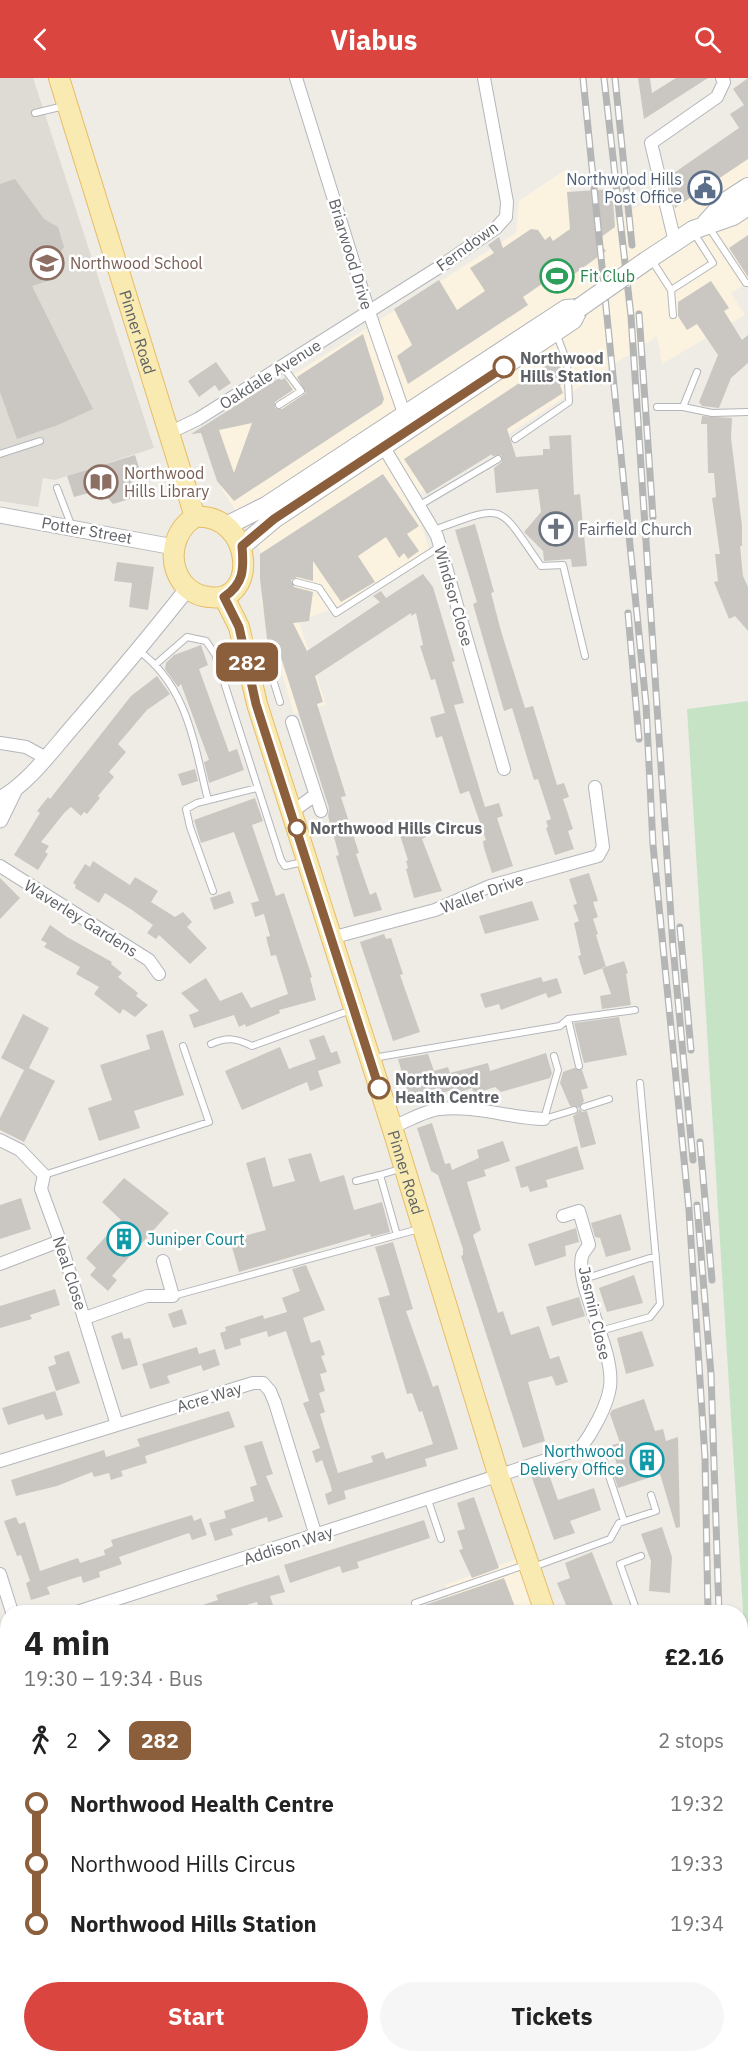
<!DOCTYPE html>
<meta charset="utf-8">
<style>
body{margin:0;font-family:"IBM Plex Sans",sans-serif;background:#f6f6f6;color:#222;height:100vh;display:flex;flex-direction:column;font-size:22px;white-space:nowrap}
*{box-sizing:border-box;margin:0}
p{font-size:20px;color:#767676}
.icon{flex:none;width:33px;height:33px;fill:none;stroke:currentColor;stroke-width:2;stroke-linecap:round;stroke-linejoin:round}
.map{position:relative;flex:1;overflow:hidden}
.drawer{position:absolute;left:0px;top:1527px;width:748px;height:458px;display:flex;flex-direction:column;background:#fff;border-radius:24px 24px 0 0;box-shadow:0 2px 4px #0004}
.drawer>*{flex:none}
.badge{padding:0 12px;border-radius:9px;font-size:21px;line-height:39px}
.map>.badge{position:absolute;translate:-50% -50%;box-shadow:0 0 0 3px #fff}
.legs{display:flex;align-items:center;gap:9px;height:66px;padding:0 24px;font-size:20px}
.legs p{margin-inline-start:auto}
.overview{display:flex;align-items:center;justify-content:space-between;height:102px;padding:0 24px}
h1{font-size:33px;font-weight:800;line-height:45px}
.cta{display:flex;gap:12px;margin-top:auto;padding:12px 24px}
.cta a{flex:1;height:69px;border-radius:36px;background:#db4540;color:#fff;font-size:24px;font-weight:800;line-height:69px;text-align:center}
.cta a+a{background:#f6f6f6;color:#222}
ul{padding:0 24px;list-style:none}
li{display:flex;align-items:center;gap:21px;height:60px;font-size:22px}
li i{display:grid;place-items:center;width:9px;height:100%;margin:0 8px;background:currentColor}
li i::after{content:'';width:15px;height:15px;margin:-8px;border:4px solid;border-radius:50%;background:#fff}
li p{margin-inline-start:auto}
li:first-child i{background:linear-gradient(#0000 50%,currentColor 0)}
li:last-child i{background:linear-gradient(currentColor 50%,#0000 0)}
header{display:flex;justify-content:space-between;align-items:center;height:78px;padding:0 24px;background:#db4540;color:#fff;font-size:27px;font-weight:800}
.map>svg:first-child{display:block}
.commercial{fill:#fbf3df}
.education{fill:#dedbd4}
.green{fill:#c6e4c5}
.building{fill:#cac7c2;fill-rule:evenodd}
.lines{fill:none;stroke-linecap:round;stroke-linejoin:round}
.service-casing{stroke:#b3b6ba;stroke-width:8}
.minor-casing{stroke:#b3b6ba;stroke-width:14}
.tertiary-casing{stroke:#b3b6ba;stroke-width:17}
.secondary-casing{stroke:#b2b5b9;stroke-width:20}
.primary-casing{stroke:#e6bd68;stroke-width:22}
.service{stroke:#fff;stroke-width:6}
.minor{stroke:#fff;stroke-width:12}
.tertiary{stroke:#fff;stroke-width:15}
.secondary{stroke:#fff;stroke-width:18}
.primary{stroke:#f8eab1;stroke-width:20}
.rail-casing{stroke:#b4b5b5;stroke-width:7}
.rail{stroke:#fff;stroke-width:4.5;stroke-dasharray:14;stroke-linecap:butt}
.secondary-bridge-casing{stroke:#b2b5b9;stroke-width:20;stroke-linecap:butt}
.secondary-bridge{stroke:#fff;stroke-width:18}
.line-1-casing{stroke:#fff;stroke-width:14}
.line-1{stroke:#8b5e3c;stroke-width:9}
.stop-1-dot{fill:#fff;stroke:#8b5e3c;stroke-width:3}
.labels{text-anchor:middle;stroke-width:5;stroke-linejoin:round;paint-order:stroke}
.service-label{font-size:16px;fill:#4e5e75;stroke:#fff;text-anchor:end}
.street-label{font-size:16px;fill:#5e6165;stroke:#fff}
.education-label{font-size:16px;fill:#785e54;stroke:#fff;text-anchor:start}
.leisure-label{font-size:16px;fill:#27864d;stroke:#fff;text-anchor:start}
.stop-label{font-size:16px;font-weight:bold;fill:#5e6165;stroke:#fff;text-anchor:start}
.worship-label{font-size:16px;fill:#5b616d;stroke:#fff;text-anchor:start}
.culture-label{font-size:16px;fill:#0d838f;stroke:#fff;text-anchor:start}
</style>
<header><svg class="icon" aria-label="back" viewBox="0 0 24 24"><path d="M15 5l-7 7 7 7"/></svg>Viabus<svg class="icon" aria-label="search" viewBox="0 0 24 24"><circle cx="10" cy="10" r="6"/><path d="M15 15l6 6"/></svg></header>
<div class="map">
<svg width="748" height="1984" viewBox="0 0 748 1984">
<rect width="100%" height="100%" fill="#efece6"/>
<!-- commercial -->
<path class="commercial" d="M748,52V204L731,215L745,237L662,286L657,258L406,424L422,448L429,472L342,527L299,543L326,627L294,636L261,524L265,481L222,411L202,355L516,155L519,123L568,90L573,162L663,116L660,102Z
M525,1478L545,1534H453L445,1507Z
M7,1906L8,1977H121L100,1984H0V1908Z"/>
<!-- education -->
<path class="education" d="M0,0H33L154,370L55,402L43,400L38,429L0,423Z"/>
<!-- green -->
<path class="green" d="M748,623V1614L687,631Z"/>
<!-- building -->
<path class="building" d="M638,0H650L652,15L676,0H708L644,41Z
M748,0V81L675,130L668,99L739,50L730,36L744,27L733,11Z
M15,101L44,141L58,149L64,169L56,182L45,190L47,203L32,208L93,331L58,347L17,361L0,314V106Z
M612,111L615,149L597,162L606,173L566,202L561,195L553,201L552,199L523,219L528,227L408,306L397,278L412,267L394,231L439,202L457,232L485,213L470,190L494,175L488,167L499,159L503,170L531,151L538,152L545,162L550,158L553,163L570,151L567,114Z
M748,157V199L729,170Z
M711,203L729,230L724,233L742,262L748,257V285L731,300L719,330L702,328L699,324L718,277L697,246L687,252L678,238V224Z
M363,256L384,321L382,326L234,423L217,403L201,355L191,356L279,300L281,302L285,300L293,312L275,324V330L282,331L306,315L297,299ZM252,345L234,395L219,352Z
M559,279L563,306L560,307L563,315L507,351L516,379L543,377V371H550L549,358L571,357L574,417L580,416L587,488L572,489L571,481L544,483L543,473L524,454L541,434L538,411L496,415L494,390L502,384L501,377L492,378V376L427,416L404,381Z
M216,284L231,305L219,313L215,307L199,319L188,303Z
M702,338L732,340L731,360L742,448V468H740L743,498L748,509V553L735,538L729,541L714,504L718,503L715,476H720L712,420L716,419L714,395H708L707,346H701Z
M135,377L142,399L133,402L130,421L113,426L100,412L74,419L67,398Z
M383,396L419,448L407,456L419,473L408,481L404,475L399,480L386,459L358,478L375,504L341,524L313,483V503L297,499L291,502L294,509L313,514L309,543L293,545L307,573L380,524L373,518L381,513L386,520L423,496L433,509L455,583L452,584L464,625L454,627L485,729L499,725L503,738L497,740L513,788L492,795L484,770L483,763L486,762L469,713L460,716L442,658L436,660L430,639L445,635L435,601L431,602L420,568L423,567L416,535L411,538V535L315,598L323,624L317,626L346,718L341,719L359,775L356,776L370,817L376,814L382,832L354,839L336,778L339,777L328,738L329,730L276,564L268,569L260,501V476Z
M475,446L494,514L491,515L501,553L525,630L533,628L557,707L564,705L569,719L563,721L573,751L568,753L574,771L555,777L546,750L548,749L546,743L551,741L538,701L534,702L512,630L504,633L473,526L477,524L455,452Z
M117,484L154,489L148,532L129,529L132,505L114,503Z
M201,567L208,587L199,591L229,674L237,671L244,692L209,705L204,684L209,682L181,606L178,609L165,591L166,585L174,577Z
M157,598L170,616L147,632L118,666L126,674L109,694L114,699L98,718L100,720L87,736L84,734L81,738L71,729L65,734L41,764L49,768L45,774L48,776L38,792L14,777L40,735L37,733L48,719L50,721L131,618Z
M195,691L198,703L182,708L178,696Z
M255,720L263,743L252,747L276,818L284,815L312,899L310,900L316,922L279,932L280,935L246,949L245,946L239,949L234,937L194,950L189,937L199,933L181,915L206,900L220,923L242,914L251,930L288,916L276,877L271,878L266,859L270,858L264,836L255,839L251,825L259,823L234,754L201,765L194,742Z
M421,744L426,759L422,761L442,813L414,820L406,791L408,790L406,783L408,782L398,751Z
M93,783L130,807L135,799L158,813L151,824L175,839L183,834L192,844L187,849L207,870L190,886L159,857L156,861L147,855L153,847L132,832L105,815L99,825L75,810L76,807L73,805L85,786L90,789Z
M589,795L598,823L593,824L598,839L593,841L598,856L596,857L606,889L584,897L578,878L581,877L574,845L579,843L573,827L577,826L569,801Z
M0,800L20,820L0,841Z
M230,813L234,825L214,832L210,820Z
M532,823L539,842L485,856L479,838Z
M50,847L67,859L112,884L111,886L122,895L118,899L138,915L136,918L148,927L135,939L123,931L120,936L94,916L99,909L76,896L80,889L44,869L47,865L41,862Z
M384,856L386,861L391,860L403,896L400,897L420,954L393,963L360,864Z
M624,883L628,895L626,896L631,927L602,931L600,918L611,916L602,890Z
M541,899L543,904L557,900L562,915L548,920L546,915L501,932L499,926L485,930L480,916Z
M23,936L49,950L29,990L55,1003L24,1064L0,1052V1040L24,992L1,980Z
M619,939L627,977L584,985L574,945Z
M163,952L184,1017L134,1033L140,1050L99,1063L88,1030L112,1022L100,987L150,971L146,957Z
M324,957L331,975L337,973L341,985L318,993L323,1008L310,1013L307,1004L242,1032L225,993L280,969L289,991L316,981L309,962Z
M546,975L552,995L550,1000L501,1014L495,1009L474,1016L472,1010L456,1015L455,1011L420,1022L419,1016L409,1019L398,981L428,976L434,993L448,989L450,995L488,985L490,993Z
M574,990L582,992L588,1010L581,1012L584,1023L579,1030L582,1034L587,1033L596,1066L581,1070L573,1038L578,1035L579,1030L570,1028L560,1005L563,994Z
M432,1045L445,1086L450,1085L452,1092L479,1080L477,1072L503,1063L510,1083L484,1092L486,1098L467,1104L481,1152L473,1157L498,1235L503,1233L511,1257L539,1248L550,1281L559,1278L568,1304L556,1308L552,1298L528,1304L545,1363L523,1370L461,1178L463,1177V1171L438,1097L431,1093L417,1050Z
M577,1068L584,1091L546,1102L548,1109L530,1114L528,1108L521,1110L515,1089Z
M311,1075L320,1104L344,1097L354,1132L382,1124L390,1154L371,1159L370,1156L239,1194L230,1162L266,1152L246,1085L265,1079L273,1109L295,1103L288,1081Z
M124,1100L169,1135L112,1198L117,1202L108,1213L90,1197L96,1190L86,1180L121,1142L102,1124Z
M21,1120L31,1151L0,1161V1127Z
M621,1136L631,1172L606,1179L600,1160L595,1159L591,1145Z
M576,1150L579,1164L565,1168L566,1178L535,1188L528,1166Z
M393,1164L413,1231L406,1233L433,1309L438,1307L458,1371L425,1381L427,1388L344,1413L346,1421L328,1427L325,1416L332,1413L330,1405L322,1382L316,1385L312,1373L320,1370L303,1325L309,1323L286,1253L268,1259L267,1253L240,1261L241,1267L225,1272L220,1255L226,1253L225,1249L263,1237L264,1241L287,1234L282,1220L300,1213L292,1191L306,1187L325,1232L303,1240L311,1265L320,1262L325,1277L321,1278L327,1294L320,1296L325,1313L319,1315L325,1334L320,1336L338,1395L373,1384L371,1378L383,1374L386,1381L433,1366L422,1333L419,1334L412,1315L407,1316L378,1220L390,1217L375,1169Z
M634,1197L643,1225L607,1234L599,1210Z
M55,1211L60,1227L30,1237L32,1241L0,1250V1228Z
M579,1219L585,1238L552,1248L546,1229Z
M182,1231L187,1246L173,1250L168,1236Z
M642,1253L654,1288L626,1296L617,1260Z
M122,1254L124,1261L130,1260L138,1287L122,1292L111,1258Z
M197,1269L199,1276L215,1271L220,1287L203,1293L201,1287L167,1298L170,1305L150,1311L142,1286Z
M69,1273L80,1305L56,1313L48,1289L56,1286L54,1278Z
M55,1313L63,1337L46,1342L43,1336L8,1347L2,1330Z
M644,1321L655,1353L663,1351L666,1363L678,1359L680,1449L676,1450L660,1396L618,1410L614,1398L619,1396L612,1367L620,1365L610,1336L612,1332Z
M229,1333L235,1349L145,1378L147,1385L121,1393L123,1398L111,1402L109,1395L94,1399L92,1394L57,1408L16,1418L11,1402L104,1372L106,1379L140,1368L137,1361Z
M262,1363L273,1396L266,1398L283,1439L268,1444L267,1439L231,1451L233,1457L215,1463L209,1445L226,1440L224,1433L254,1423L250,1409L257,1407L244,1368Z
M547,1391L558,1422L594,1410L601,1432L570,1443L575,1455L554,1462L531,1397Z
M474,1419L499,1490L472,1500L459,1472L463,1471L457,1453L465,1451L457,1425Z
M192,1437L194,1443L201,1440L207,1457L192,1462L189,1455L119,1479L122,1486L99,1494L100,1499L83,1505L81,1498L47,1509L50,1516L31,1522L26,1505L30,1503L21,1477L17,1478L4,1443L16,1439L19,1446L25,1444L40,1493L78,1480L80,1485L105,1477L104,1472L113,1468L111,1462Z
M424,1442L430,1460L357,1484L359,1490L342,1495L340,1488L290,1505L284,1487Z
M662,1449L672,1479L670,1515L649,1513L651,1483L641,1456Z
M592,1474L614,1530L603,1534H569L557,1505L570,1500L565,1485Z
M279,1497L285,1514L270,1518L273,1527L259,1531L257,1524L236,1530L237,1534H187V1532L218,1522L216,1517Z
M504,1500L517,1534H423L422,1528Z"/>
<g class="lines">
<!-- service casing -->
<g class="service-casing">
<path id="service" d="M35,35L64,28
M708,148L746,205H748
M651,181L671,212L673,237
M671,212L713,185L694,155
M697,294L683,329L712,335L748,334
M279,327L301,313L283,289
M657,329H683
M515,361L569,324L567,284L556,255
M0,376L40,363
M57,410L72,449
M420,427L498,381
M434,452C507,425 497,425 541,488L563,487L585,578
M296,504L319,510L336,535L439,469
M139,573C188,609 194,667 208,722
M248,574L266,579L280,624
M156,586L187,559L206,563L215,576L281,782L285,788L303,784
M213,813L190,749L186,731L197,725L257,710
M568,941L579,988
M211,966C227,959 236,960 252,968L351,932
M373,980L560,948L568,941L635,932
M584,1029L609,1021
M544,1041L558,992L554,978
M544,1041L574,1032
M44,1097L209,1044L183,968
M356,1103L380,1097
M397,1157L380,1097L403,1090
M584,1201L656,1178
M173,1218L419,1151
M600,1253L650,1239L660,1226L640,1005
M604,1383L624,1443
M428,1422L441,1461
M533,1489L610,1461L619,1445L656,1433L651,1417
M418,1534L415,1525L525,1487
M637,1534L620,1486L641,1478
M0,1916L8,1938
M47,1977L50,1984
M301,1977L304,1984"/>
</g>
<!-- minor casing -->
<g class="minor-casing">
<path id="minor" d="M296,0L369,234L407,344
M675,164L651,65L717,19L724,4L722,0
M169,355L198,341L441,188L496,150L506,139L507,124L484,0
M380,363L437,458L504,691
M292,644L321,733
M0,665L26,669L46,680
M292,734L315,717
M0,788L149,882L159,896
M331,860L435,832L490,808L598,778L603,769L595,709
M392,1049C407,1044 425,1032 440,1031C475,1027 509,1040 544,1041
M0,1062L20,1072L44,1097L41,1111L60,1163L117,1347
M0,1186L60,1163
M85,1240L147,1218H173L163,1183
M0,1383L253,1305H263L270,1313L275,1325L316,1458
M0,1496L12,1534
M77,1534L580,1371C592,1355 607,1329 610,1309C615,1270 575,1210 582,1178C583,1175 587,1170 589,1167L579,1133L563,1138
M0,1559L8,1556
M741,1630H748
M0,1783L8,1780
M490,1977L491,1984"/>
</g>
<!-- tertiary casing -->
<g class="tertiary-casing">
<path id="tertiary" d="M0,437L174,469
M0,721C30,704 52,672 75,646C113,602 151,557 187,511
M0,742L14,713"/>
</g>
<!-- secondary casing -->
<g class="secondary-casing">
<path id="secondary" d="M706,145L725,124L748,109
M646,183L693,152L733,138L748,128
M228,447L266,428L566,231L579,230
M242,468L274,441L573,242L579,230"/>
</g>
<!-- primary casing -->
<g class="primary-casing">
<g id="primary">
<path id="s1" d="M59,0L195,439"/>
<path d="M195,439C254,435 259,527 209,519C198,518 189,513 182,504C167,482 173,453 195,439Z"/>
<path id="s2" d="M224,519L239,549L257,626L392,1049L499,1399L545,1534"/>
<path d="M703,1977L705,1984"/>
<path d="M112,1984L132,1977"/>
</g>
</g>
<!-- service -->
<use href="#service" class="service"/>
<!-- minor -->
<use href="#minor" class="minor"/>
<!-- tertiary -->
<use href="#tertiary" class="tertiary"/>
<!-- secondary -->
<use href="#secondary" class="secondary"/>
<!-- primary -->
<use href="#primary" class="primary"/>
<!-- rail casing -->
<g class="rail-casing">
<path id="rail" d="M583,0L646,626L653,767L689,1132L705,1380L708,1534
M604,0L631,238L673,869L693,1082
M615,0L632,167
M639,236L653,439
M628,535L639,661
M680,849L691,972
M700,1064L712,1202
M697,1127L711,1296L719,1534
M670,1984L671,1977
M692,1984V1977
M701,1984L702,1977"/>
</g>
<!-- rail -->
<use href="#rail" class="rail"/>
<!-- secondary-bridge casing -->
<g class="secondary-bridge-casing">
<path id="secondary-bridge" d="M579,230L646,183"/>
</g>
<!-- secondary-bridge -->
<use href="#secondary-bridge" class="secondary-bridge"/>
</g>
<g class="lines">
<!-- line-1 casing -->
<g class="line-1-casing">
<path id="line-1" d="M379,1010L256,626L239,549L224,519C244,506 244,491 242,468L274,441L504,289"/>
</g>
<!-- line-1 -->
<use href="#line-1" class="line-1"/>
</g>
<!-- icons -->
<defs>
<g id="civic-ring" transform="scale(1.725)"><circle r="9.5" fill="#fff" stroke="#5c6f8a" stroke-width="1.5"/><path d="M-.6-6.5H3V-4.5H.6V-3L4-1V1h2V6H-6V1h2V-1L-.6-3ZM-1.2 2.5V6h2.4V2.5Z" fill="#5c6f8a"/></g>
<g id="school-ring" transform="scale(1.725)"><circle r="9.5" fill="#fff" stroke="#8d6e63" stroke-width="1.5"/><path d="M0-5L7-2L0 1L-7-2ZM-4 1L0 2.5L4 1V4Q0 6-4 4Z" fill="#8d6e63"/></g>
<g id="stadium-ring" transform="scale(1.725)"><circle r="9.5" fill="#fff" stroke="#2e9e5b" stroke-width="1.5"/><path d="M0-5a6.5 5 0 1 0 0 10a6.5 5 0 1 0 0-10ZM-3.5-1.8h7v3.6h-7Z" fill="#2e9e5b"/></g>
<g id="library-ring" transform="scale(1.725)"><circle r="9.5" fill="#fff" stroke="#8d6e63" stroke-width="1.5"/><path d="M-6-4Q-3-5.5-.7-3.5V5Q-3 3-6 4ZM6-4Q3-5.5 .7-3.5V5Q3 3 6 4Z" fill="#8d6e63"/></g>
<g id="church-ring" transform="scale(1.725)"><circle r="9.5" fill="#fff" stroke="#6b7280" stroke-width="1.5"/><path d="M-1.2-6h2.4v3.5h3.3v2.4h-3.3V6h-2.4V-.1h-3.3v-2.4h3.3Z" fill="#6b7280"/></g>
<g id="building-ring" transform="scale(1.725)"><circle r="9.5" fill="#fff" stroke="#0f9aa8" stroke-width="1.5"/><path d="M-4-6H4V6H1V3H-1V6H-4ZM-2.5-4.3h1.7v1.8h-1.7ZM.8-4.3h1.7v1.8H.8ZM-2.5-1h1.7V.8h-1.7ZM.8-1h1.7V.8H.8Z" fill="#0f9aa8"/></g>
</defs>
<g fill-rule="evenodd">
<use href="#civic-ring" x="705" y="110"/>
<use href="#school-ring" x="47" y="185"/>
<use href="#stadium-ring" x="557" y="198"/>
<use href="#library-ring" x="101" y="404"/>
<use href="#church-ring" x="556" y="451"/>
<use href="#building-ring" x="124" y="1161"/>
<use href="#building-ring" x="647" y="1382"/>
</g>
<!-- markers -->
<g class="stop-1-dot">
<circle cx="504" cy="289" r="10"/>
<circle cx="297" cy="750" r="8"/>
<circle cx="379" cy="1010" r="10"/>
</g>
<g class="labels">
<!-- service labels -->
<g class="service-label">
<text x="682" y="107">Northwood Hills<tspan x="682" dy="18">Post Office</tspan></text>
</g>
<!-- street labels -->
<g class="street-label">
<text transform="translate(467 168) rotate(-36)" y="6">Ferndown</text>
<text transform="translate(351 176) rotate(73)" y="6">Briarwood Drive</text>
<text dy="6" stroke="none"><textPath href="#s1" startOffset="266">Pinner Road</textPath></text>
<text transform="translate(270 296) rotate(-32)" y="6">Oakdale Avenue</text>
<text transform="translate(87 452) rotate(10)" y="6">Potter Street</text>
<text transform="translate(454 518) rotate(74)" y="6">Windsor Close</text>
<text transform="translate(482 815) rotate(-20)" y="6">Waller Drive</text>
<text transform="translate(81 840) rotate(32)" y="6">Waverley Gardens</text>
<text dy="6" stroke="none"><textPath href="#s2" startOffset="604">Pinner Road</textPath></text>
<text transform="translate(70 1195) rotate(72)" y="6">Neal Close</text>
<text transform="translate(595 1235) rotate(77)" y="6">Jasmin Close</text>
<text transform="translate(209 1319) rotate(-17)" y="6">Acre Way</text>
<text transform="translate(288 1467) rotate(-18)" y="6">Addison Way</text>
</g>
<!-- education labels -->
<g class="education-label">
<text x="70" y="191">Northwood School</text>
<text x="124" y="401">Northwood<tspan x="124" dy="18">Hills Library</tspan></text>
</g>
<!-- leisure labels -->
<g class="leisure-label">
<text x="580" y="204">Fit Club</text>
</g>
<!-- stop labels -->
<g class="stop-label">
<text x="520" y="286">Northwood<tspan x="520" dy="18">Hills Station</tspan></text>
<text x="310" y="756">Northwood Hills Circus</text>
<text x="395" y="1007">Northwood<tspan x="395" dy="18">Health Centre</tspan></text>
</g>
<!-- worship labels -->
<g class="worship-label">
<text x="579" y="457">Fairfield Church</text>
</g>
<!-- culture labels -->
<g class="culture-label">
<text x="147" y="1167">Juniper Court</text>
<text x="624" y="1379" text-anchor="end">Northwood<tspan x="624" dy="18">Delivery Office</tspan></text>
</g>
</g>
</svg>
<b class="badge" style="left:247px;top:584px;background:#8b5e3c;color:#fff">282</b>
<section class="drawer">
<div class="overview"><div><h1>4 min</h1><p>19:30 – 19:34 · Bus</p></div><b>£2.16</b></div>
<div class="legs"><svg class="icon" aria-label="walk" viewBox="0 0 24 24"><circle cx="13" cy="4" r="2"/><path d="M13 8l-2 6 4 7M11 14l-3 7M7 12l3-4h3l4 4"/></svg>2<svg class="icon" aria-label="forward" viewBox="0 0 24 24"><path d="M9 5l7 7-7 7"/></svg><b class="badge" style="background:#8b5e3c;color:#fff">282</b><p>2 stops</p></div>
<ul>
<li><i style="color:#8b5e3c"></i><b>Northwood Health Centre</b><p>19:32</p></li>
<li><i style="color:#8b5e3c"></i><span>Northwood Hills Circus</span><p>19:33</p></li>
<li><i style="color:#8b5e3c"></i><b>Northwood Hills Station</b><p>19:34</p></li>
</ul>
<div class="cta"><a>Start</a><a>Tickets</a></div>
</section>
</div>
